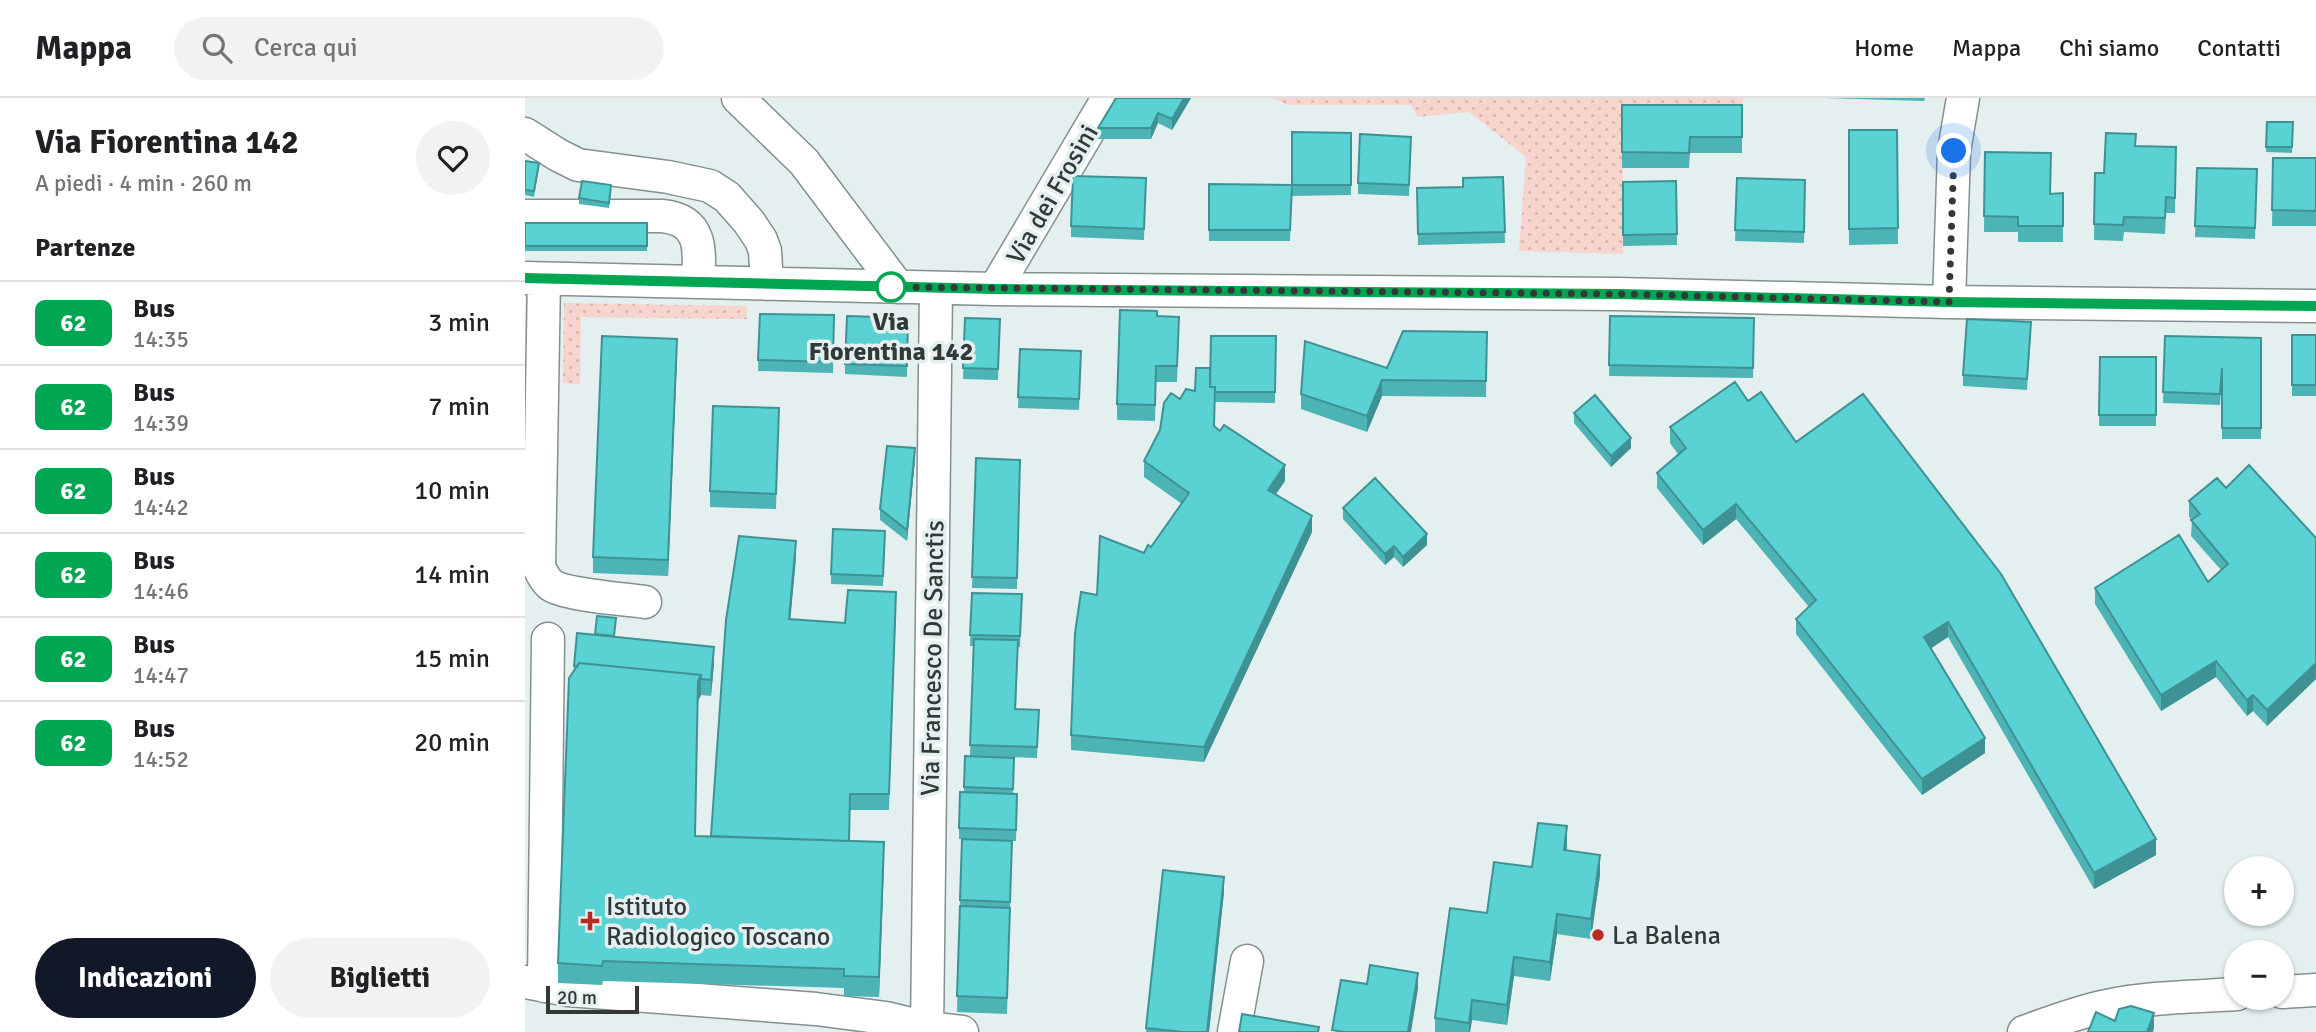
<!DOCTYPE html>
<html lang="it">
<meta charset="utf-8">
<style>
body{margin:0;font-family:Signika,sans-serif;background:#f2f2f2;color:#202124;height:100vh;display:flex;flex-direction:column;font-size:26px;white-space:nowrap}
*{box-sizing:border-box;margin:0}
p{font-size:23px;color:#757577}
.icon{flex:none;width:38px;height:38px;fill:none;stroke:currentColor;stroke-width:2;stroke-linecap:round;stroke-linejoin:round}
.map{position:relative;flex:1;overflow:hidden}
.side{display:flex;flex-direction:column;background:#fff;width:525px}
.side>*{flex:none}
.badge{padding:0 14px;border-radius:10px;font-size:24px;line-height:46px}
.controls{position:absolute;left:1699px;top:758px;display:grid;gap:14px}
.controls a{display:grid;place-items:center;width:70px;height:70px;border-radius:50%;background:#fff;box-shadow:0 2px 5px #0004;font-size:35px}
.scale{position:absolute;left:21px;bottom:18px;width:93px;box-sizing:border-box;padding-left:7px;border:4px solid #333838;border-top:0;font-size:19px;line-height:24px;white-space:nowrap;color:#333838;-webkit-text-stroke:5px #e4efef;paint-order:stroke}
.you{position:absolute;width:35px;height:35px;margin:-18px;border:5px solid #fff;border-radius:50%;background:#1a73e8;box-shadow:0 0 0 10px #1a73e833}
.map>.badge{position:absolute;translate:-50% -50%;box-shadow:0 0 0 4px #fff}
h2{padding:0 35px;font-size:26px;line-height:63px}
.round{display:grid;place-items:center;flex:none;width:74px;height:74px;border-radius:37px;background:#f2f2f2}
.head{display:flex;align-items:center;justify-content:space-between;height:119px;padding:0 35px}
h1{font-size:33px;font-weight:800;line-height:52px}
.button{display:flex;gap:14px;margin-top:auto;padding:14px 35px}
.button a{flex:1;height:80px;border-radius:42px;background:#111827;color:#fff;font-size:28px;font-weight:800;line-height:80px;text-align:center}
.button a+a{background:#f2f2f2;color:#202124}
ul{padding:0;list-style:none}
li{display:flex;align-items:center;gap:21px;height:84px;padding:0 35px;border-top:2px solid #e0e0e0}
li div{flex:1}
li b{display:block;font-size:26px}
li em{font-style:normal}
li .badge{min-width:77px;font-weight:700;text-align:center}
header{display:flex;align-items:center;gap:42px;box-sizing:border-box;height:98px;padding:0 35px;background:#fff;border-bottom:2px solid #e0e0e0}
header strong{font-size:33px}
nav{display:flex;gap:38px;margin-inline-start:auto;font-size:24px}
.search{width:490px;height:63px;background:#f2f2f2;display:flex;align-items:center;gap:18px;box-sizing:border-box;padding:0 24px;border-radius:38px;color:#757577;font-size:26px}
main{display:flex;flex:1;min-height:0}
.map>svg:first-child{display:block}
.grass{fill:url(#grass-dots)}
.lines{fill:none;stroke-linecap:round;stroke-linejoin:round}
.minor-casing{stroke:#848f8f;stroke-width:35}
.minor{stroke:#fff;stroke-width:32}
.wall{fill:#4db4b5}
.shaded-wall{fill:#3f9294}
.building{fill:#5ad1d3;stroke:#3f9294;stroke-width:2}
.line-casing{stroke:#fff;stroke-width:16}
.line{stroke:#00a651;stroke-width:10}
.walk{stroke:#333838;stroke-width:7;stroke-dasharray:0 12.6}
.stop-dot{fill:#fff;stroke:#00a651;stroke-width:3.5}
.poi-dot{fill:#b92b21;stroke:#e4efef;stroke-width:2.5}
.labels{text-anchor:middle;stroke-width:7;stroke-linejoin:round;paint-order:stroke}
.street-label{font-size:26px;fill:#333838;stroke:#e4efef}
.stop-label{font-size:26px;font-weight:bold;fill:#333838;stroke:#e4efef}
.poi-label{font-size:26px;fill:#333838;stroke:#e4efef;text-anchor:start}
</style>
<header>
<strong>Mappa</strong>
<div class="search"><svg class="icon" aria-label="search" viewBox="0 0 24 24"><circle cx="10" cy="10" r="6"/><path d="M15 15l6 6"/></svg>Cerca qui</div>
<nav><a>Home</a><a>Mappa</a><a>Chi siamo</a><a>Contatti</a></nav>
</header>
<main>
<section class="side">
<div class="head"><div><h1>Via Fiorentina 142</h1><p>A piedi · 4 min · 260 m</p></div><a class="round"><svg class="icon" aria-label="heart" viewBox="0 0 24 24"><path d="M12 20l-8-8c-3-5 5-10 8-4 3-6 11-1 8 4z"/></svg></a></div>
<h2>Partenze</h2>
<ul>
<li><span class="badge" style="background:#00a651;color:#fff">62</span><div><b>Bus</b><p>14:35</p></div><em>3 min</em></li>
<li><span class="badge" style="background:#00a651;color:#fff">62</span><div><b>Bus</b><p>14:39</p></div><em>7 min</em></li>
<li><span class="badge" style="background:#00a651;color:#fff">62</span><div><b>Bus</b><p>14:42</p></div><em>10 min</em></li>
<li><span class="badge" style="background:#00a651;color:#fff">62</span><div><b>Bus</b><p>14:46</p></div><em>14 min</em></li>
<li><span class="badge" style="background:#00a651;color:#fff">62</span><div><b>Bus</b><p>14:47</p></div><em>15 min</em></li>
<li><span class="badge" style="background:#00a651;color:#fff">62</span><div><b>Bus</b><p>14:52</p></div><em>20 min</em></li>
</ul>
<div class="button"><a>Indicazioni</a><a>Biglietti</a></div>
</section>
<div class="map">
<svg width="1791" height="934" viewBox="0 0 1791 934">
<defs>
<pattern id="grass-dots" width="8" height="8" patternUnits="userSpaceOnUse" patternTransform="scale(1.75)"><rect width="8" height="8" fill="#f7d4ce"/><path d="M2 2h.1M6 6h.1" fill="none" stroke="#d4b7b2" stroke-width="1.8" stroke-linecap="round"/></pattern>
</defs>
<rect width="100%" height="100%" fill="#e4efef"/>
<!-- grass -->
<path class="grass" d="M748,0H1218L1217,23H1098V156L994,153L1001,59L944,14L892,19L887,7H763Z
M39,205L222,208V221L56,219L55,286L38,285Z"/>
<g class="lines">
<!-- minor casing -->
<g class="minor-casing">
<path id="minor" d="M213,0L279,64L373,189
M0,36L33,57L53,67L143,79L185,88L202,99L224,124L236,142L240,153L242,186
M0,118H137C178,122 175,153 173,184
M0,180L470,191L1094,196L1424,204L1791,208
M19,181L14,469C17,476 20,482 26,487C40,497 100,501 120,504
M470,191L583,0
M1424,204L1429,53L1438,0
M0,884L43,892L291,911L361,920L402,930L437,934
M19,888L23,541
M1757,894L1791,892
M402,934L411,190
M709,934L722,863
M1499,934C1527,924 1553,914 1582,908C1624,899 1668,899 1712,896"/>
</g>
<!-- minor -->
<use href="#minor" class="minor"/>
</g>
<!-- wall -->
<path class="wall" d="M591,0H666L647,32L633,25L626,41H573V30Z
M1299,0H1400L1399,3Z
M1097,7H1217V55H1165L1164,70H1097Z
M1742,24H1768L1767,55L1741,54Z
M1324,32H1372L1373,146L1324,147Z
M767,34L826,35V97L767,98Z
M1611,48L1651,49L1650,115H1641L1640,136L1599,134L1598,143L1569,142L1570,75H1579Z
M886,49L884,98L833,96V85Z
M1460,54L1525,96L1538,95V144H1493V134H1459Z
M1748,60H1791V128H1747Z
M0,63L14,70L9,99L0,97Z
M1672,70L1732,71L1730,141L1670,139Z
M978,79L980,145L893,147L892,90L938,89Z
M621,80L619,142L546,139V128Z
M1212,80L1280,82L1279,145L1210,143Z
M1151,83L1152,147L1098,148V84Z
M684,86L767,87L765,143H684Z
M86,93L84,110L54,106V100Z
M0,125H122V153H0Z
M235,216L309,217L308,275L233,273Z
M632,218L654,234L652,284H631L630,323L592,322V306Z
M1085,218L1229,220L1228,280L1084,278Z
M383,220L382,279L320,276V266Z
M440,220L475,221L473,282L438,281Z
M962,234L961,299L857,298L842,334L776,311V296L862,270Z
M1506,235L1502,292L1438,288V277Z
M1767,237H1791V298H1767Z
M751,238L750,305L690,304L689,329L760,383L751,396L787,434L679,664L546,652V637L572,497L626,449L657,406L619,379V363L655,301L670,293L685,270Z
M1640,238L1736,240V341H1697V280L1695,307L1638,305Z
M495,251L556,253L554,312L493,310Z
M152,257L143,478L68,475V459Z
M1575,259H1631V328H1574Z
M1223,303L1271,344L1631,757L1569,791L1423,539L1406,550L1460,655L1397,697L1271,536V521L1284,509L1211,421L1178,447L1132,390V375L1153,356L1145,345V329Z
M254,310L251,411L185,409V393Z
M1049,315L1106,350L1086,369L1049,325Z
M451,360L495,362L492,491L447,490Z
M390,361L382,443L355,422V411Z
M1701,390L1791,440V581L1742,628L1728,613L1722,618L1691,579L1636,613L1570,506V490L1683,484L1696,472L1666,438L1667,422L1664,419V403Z
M818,410L902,447L878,469L869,459L860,467L818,421Z
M360,444L358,488L306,486V476Z
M271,459L265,521L320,525L371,510L364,712H325V743L359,764L354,899L319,898V890L78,883L77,887L33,885V865L49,568L70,537L72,518L91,525L89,539L189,565L186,598L176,597L173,603L170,738H186Z
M447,495L497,496L495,549H493L491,611L514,612L512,660L445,658L448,548H445Z
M440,658L489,660L488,696L492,706L491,743H487L482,916L432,914L435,802L444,741H434V730L439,694Z
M1042,748V753L1075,777L1066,841L1032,836L1025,883L989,878L982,927L947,922L945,934H910V920L962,815L1007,769Z
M699,794L684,934H621V930Z"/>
<!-- shaded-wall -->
<path class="shaded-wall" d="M659,0H666L647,32V21Z
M633,15V25L626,41V30Z
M152,241V257L143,478V462Z
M857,282V298L842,334V318Z
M1106,340V350L1086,369V358Z
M390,350V361L382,443V432Z
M760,367V383L743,407V392Z
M1211,406V421L1178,447V432Z
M787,418V434L679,664V649Z
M902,436V447L878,469V459Z
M271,443V459L264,537V521Z
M869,448V459L860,467V456Z
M1423,524V539L1399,555V539Z
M189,549V565L186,598V582Z
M1691,563V579L1636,613V597Z
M1791,565V581L1742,628V612Z
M176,577V597L173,603V583Z
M1728,597V613L1722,618V602Z
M1460,640V655L1397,697V681Z
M1042,728V748L1039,772V752Z
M1631,741V757L1569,791V775Z
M359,744V764L354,899V879Z
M1075,757V777L1066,841V821Z
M699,779V794L684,934H682Z
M1032,816V836L1025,883V864Z
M989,859V878L982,927V907Z
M893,875V891L886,934H883Z
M947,902V922L945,934H944V925Z
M1629,915V930L1628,934H1622Z"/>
<!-- building -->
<path class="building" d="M591,0H659L647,21L633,15L626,30H573Z
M1097,7H1217V39H1165L1164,55L1097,54Z
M1742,24H1768L1767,49H1741Z
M1324,32H1372L1373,130L1324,131Z
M767,34L826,35V87H767Z
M1581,35L1611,36L1610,48L1651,49L1650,100L1641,99L1640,120L1599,119L1598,127L1569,126L1570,75H1579Z
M835,36L886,39L884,87L833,85Z
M1460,54L1526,55L1525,96L1538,95V128H1493V119L1459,118Z
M1748,60H1791V113L1747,112Z
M0,63L14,65L9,93L0,92Z
M1672,70L1732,71L1730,130L1670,128Z
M548,78L621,80L619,131L546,128Z
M978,79L980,134L893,136L892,90L938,89V80Z
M1212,80L1280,82L1279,134L1210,132Z
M57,83L86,87L84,105L54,100Z
M1151,83L1152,136L1098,137V84Z
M684,86L767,87L765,132H684Z
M0,125H122V148H0Z
M595,212L632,213V218L654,219L652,268H631L630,307L592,306Z
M235,216L309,217L308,264L233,262Z
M322,218L383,220L382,268L320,266Z
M1085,218L1229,220L1228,270L1084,267Z
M440,220L475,221L473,271L438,270Z
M1442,221L1506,224L1502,281L1438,277Z
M878,233L962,234L961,283L857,282L842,318L776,296L780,243L862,270Z
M1767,237H1791V287H1767Z
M77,238L152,241L143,462L68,459Z
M686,238H751L750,294H690V289H685Z
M1640,238L1736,240V330H1697V270L1695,296L1638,294Z
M495,251L556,253L554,301L493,299Z
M1575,259H1631V317H1574Z
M671,270H685V289H690L689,328L695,333L699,327L760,367L743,392L787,418L679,649L546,637L550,535L556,494L572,497L575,438L619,455L623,447L626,449L664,395L619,363L635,332L639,305L646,295L655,301L661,291L670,293Z
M1210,284L1223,303L1236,294L1271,344L1338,296L1476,476L1631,741L1569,775L1423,524L1399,539L1460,640L1397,681L1271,521L1291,502L1211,406L1178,432L1132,375L1161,350L1145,329Z
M1070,297L1106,340L1086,358L1049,315Z
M188,308L254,310L251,396L185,393Z
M362,348L390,350L382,432L355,411Z
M451,360L495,362L492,480L447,479Z
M1724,367L1791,440V565L1742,612L1728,597L1722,602L1691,563L1636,597L1570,490L1654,437L1683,484L1703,466L1666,422L1675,416L1664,403L1692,380L1701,390Z
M850,380L902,436L878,459L869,448L860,456L818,410Z
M308,431L360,433L358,478L306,476Z
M214,438L271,443L264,521L320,525L323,492L371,494L364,696H325L324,743L186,738L201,522Z
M447,495L497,496L495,538L445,537Z
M72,518L91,520L89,538L70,536Z
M52,535L189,549L186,582L176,581V577L54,565L52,569L49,568Z
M449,541L493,542L490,611L514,612L512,649L445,647Z
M54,565L176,577L173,583L170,738L359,744L354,879L319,878V871L78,863L77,868L33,865L44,580Z
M440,658L489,660L488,691L439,689Z
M435,694L492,696L491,732L434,730Z
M1013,725L1042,728L1039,752L1075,757L1066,821L1032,816L1025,864L989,859L982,907L947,902L944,925L910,920L925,810L962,815L969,764L1007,769Z
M437,741L487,743L485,804L435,802Z
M638,772L699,779L682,934H658L621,930Z
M435,808L485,810L482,900L432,898Z
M845,867L893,875L883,934H819L807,932L816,882L842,886Z
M1606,908L1629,915L1622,934H1563L1571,914L1590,923L1594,911Z
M717,916L794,929L793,934H714Z"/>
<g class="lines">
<!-- line casing -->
<g class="line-casing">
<path id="line" d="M0,180L470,191L1094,196L1424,204L1791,208"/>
</g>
<!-- line -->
<use href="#line" class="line"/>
<!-- walk -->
<path class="walk" d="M366,189L1094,196L1424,204L1429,53"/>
</g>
<!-- markers -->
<circle class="stop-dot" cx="366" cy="189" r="14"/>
<g class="poi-dot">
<path d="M61.5 812.5h7v7h7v7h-7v7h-7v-7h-7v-7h7z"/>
<circle cx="1073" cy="837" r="7"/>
</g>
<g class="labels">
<!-- street labels -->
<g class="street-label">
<text transform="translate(527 96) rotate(-60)" y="9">Via dei Frosini</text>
<text transform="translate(407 560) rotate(-89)" y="9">Via Francesco De Sanctis</text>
</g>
<!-- stop labels -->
<g class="stop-label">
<text x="366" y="232">Via<tspan x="366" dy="30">Fiorentina 142</tspan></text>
</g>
<!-- poi labels -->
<g class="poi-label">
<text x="81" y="817">Istituto<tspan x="81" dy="30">Radiologico Toscano</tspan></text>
<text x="1087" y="846">La Balena</text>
</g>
</g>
</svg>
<div class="controls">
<a>+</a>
<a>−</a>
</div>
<div class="scale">20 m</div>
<div class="you" style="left:1429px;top:53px"></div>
</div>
</main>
